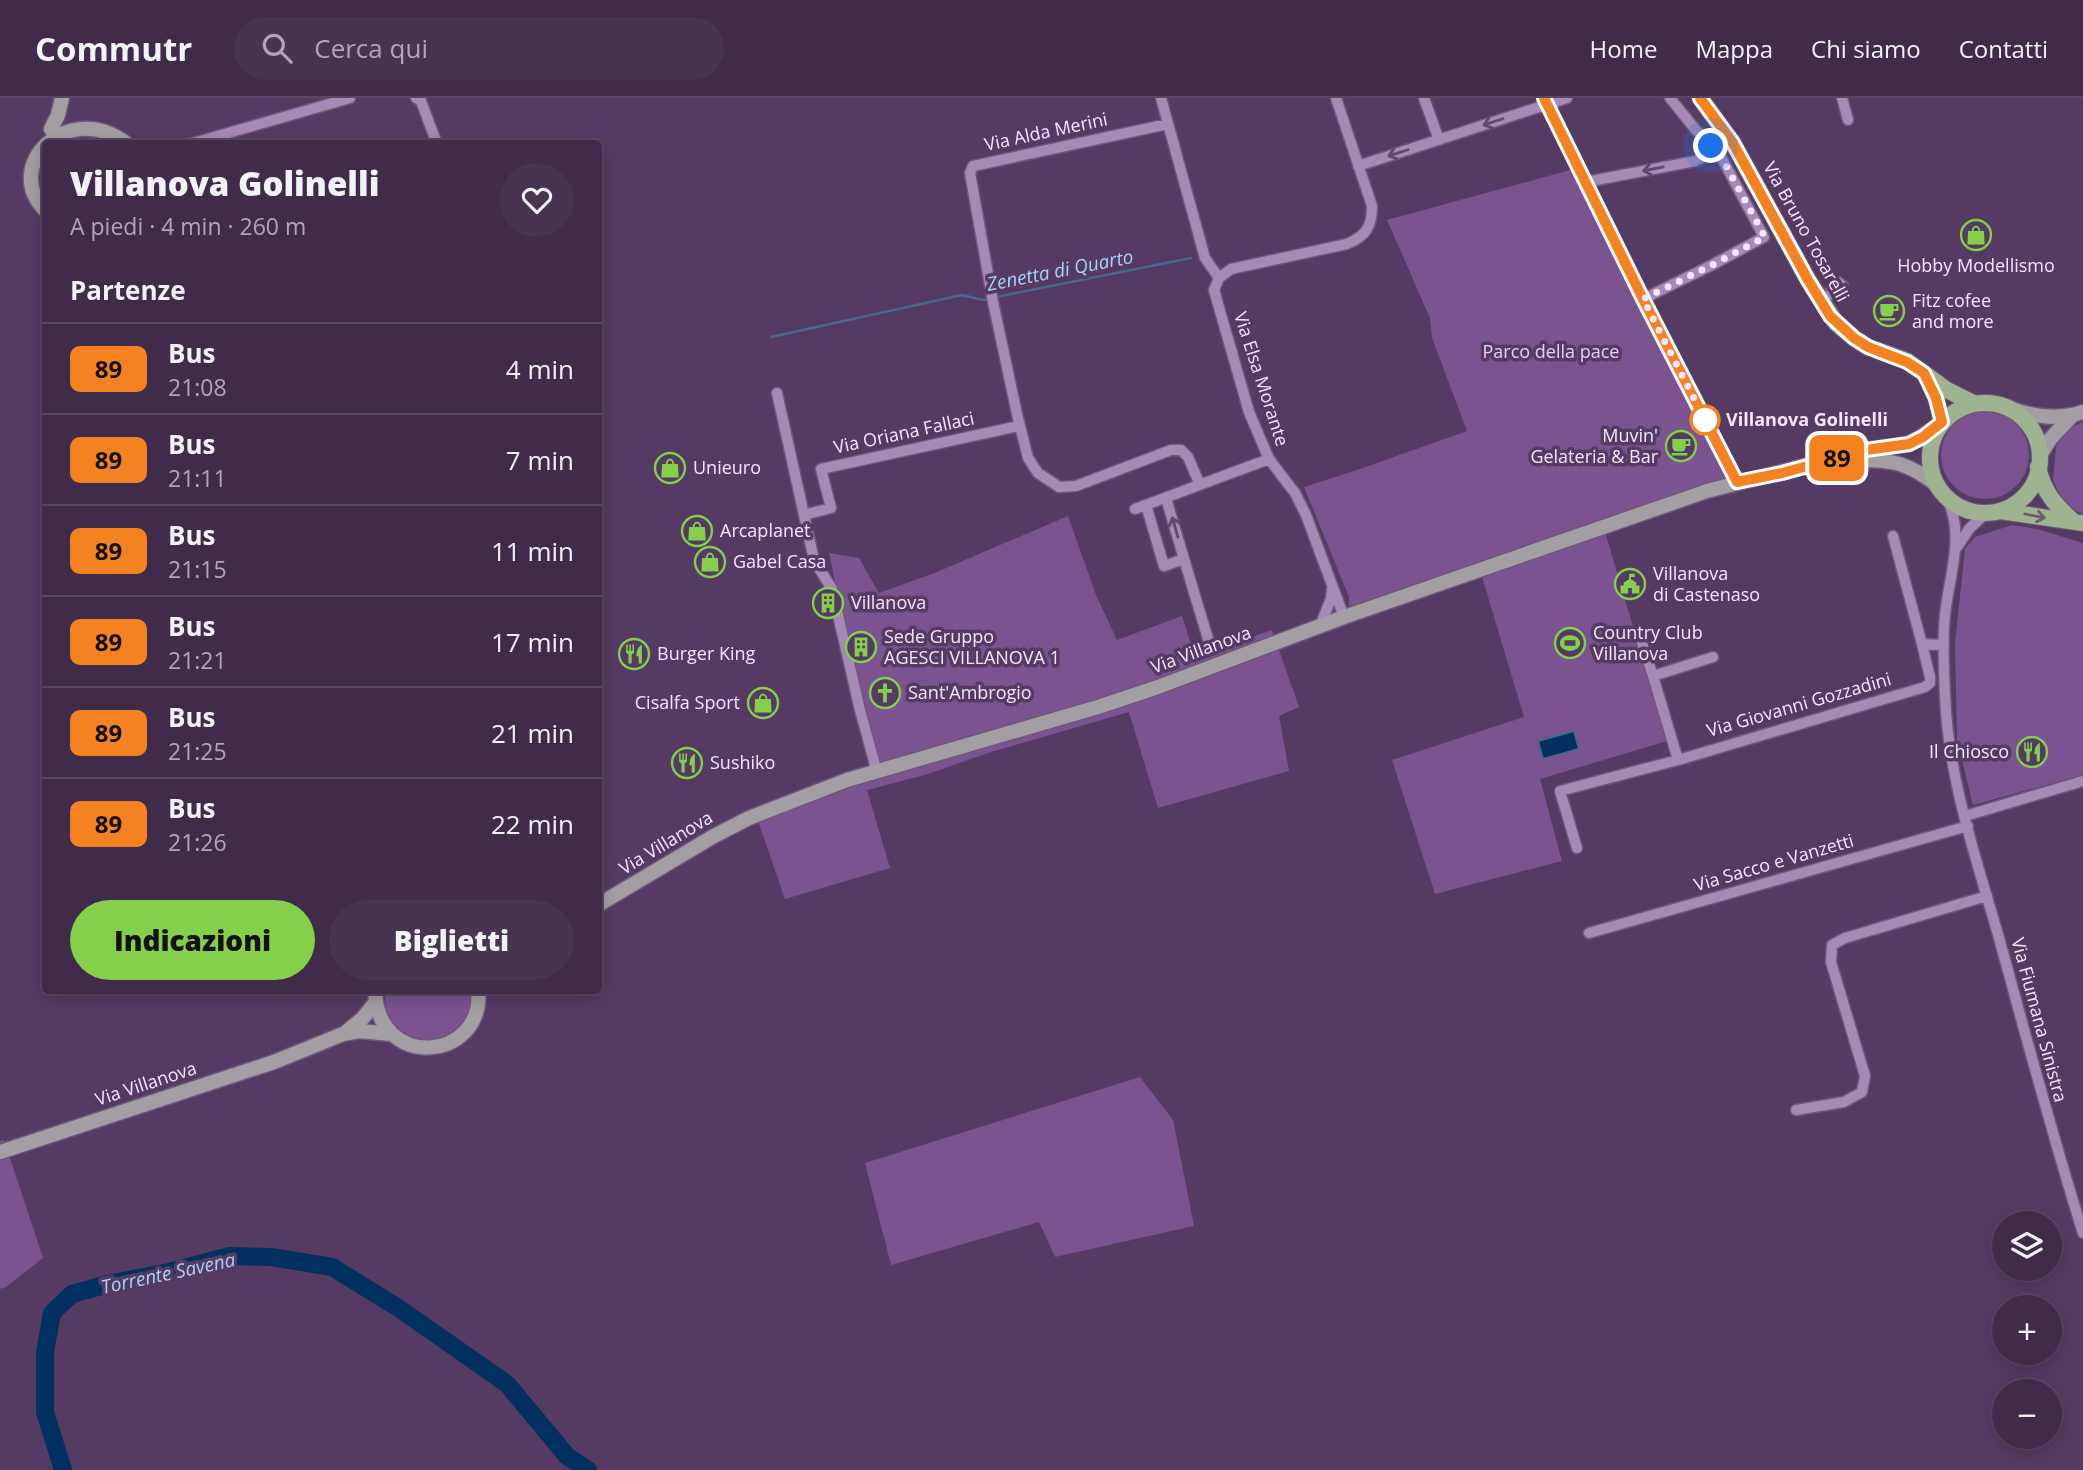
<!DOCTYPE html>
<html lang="it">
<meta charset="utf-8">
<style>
body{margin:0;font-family:"Open Sans",sans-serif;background:#473451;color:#f1f3f6;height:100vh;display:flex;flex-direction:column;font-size:26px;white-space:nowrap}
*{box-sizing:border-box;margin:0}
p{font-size:23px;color:#aea7b5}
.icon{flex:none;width:38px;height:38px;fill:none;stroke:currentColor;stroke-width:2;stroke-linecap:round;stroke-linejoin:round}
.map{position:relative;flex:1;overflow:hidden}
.panel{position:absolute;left:42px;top:42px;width:560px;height:854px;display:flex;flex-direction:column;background:#402c4a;border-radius:7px;box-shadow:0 4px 18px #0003,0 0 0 2px #594862}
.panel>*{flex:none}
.badge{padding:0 14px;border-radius:10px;font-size:24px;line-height:46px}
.fabs{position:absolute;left:1992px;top:1113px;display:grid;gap:14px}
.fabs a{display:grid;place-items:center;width:70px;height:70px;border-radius:50%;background:#402c4a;box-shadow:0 4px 18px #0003,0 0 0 2px #594862;font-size:35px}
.you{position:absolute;width:35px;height:35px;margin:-18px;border:5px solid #fff;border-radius:50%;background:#1a73e8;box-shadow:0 0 0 10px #1a73e833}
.map>.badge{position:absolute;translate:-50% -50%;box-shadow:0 0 0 4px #fff}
h2{padding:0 28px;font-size:26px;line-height:63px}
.round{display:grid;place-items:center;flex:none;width:74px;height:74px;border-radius:37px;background:#473451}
.headline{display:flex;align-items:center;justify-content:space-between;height:119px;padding:0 28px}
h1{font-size:33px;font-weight:800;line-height:52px}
.cta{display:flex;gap:14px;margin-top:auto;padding:14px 28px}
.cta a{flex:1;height:80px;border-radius:42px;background:#86cf4b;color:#111;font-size:28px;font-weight:800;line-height:80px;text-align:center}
.cta a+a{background:#473451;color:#f1f3f6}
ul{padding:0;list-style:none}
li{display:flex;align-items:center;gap:21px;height:91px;padding:0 28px;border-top:2px solid #594862}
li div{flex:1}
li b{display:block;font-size:26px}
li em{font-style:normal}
li .badge{min-width:77px;font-weight:700;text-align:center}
header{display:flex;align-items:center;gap:42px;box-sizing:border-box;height:98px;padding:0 35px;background:#402c4a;border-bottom:2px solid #594862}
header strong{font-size:33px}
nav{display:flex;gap:38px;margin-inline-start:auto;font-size:24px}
.search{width:490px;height:63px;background:#473451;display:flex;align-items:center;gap:18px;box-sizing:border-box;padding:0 24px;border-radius:38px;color:#aea7b5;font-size:26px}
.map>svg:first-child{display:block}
.green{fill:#7c5391}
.water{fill:#03315f;stroke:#4c678f;stroke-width:2}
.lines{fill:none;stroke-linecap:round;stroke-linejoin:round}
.stream{stroke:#4c678f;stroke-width:2.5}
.river{stroke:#03315f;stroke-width:18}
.street-casing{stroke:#6e587a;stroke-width:13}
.secondary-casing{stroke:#6e587a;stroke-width:17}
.primary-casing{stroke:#6e587a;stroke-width:18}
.street{stroke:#a689b6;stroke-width:10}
.secondary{stroke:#a39ea3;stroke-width:14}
.primary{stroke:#9fb390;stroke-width:16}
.oneway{stroke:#61476f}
.oneway2{stroke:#6b5f70}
.line-casing{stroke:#fff;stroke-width:16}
.line{stroke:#f58220;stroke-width:10}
.walk{stroke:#f5e5fe;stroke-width:7;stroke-dasharray:0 12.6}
.stop-dot{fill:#fff;stroke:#f58220;stroke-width:3.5}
.labels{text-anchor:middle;stroke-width:7;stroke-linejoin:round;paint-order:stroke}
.street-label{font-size:18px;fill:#f5e5fe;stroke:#553b63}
.poi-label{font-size:18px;fill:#f5e5fe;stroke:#553b63;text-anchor:start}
.park-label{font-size:18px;fill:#ecccfe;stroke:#553b63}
.stop-label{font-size:18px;font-weight:bold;fill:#f5e5fe;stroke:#553b63;text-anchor:start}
.water-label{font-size:19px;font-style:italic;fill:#a9cffc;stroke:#553b63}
</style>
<header>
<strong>Commutr</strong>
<div class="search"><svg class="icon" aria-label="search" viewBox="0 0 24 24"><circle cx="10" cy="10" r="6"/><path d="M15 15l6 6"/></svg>Cerca qui</div>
<nav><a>Home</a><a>Mappa</a><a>Chi siamo</a><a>Contatti</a></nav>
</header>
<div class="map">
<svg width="2083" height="1372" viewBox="0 0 2083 1372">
<rect width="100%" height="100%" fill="#553b63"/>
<!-- green -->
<path class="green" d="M1585,68L1734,384L1602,424L1667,643L1540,681L1562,763L1435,796L1392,662L1524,619L1480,472L1349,516V499L1304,389L1357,372L1467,333L1432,240L1430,220L1387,122Z
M1941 357a44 44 0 1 1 88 0a44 44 0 1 1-88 0Z
M2083,324V416L2076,413L2061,399L2053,382L2056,349L2059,342L2072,329Z
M1068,418L1096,497L1117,542L1182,518L1195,559L1272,532L1299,609L1279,618L1289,673L1158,710L1129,614L991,654L925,677L867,692L890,770L785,801L756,717L874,671L829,455L859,460L879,495L937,474Z
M2012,427L2037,431L2083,445V677L1973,707L1957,641L1955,545L1965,451L1975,439Z
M386,892H471C471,898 472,904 471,909C461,962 376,947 386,892Z
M1140,979L1173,1022L1194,1128L1055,1159L1039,1124L891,1167L865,1065Z
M4,1042L43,1160L6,1189L0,1191V1043Z"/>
<!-- water -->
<path class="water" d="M1574,633L1579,651L1543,661L1538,643Z"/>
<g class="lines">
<!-- stream -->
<path class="stream" d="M996,199L1191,160
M771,239L962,197L983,202L990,201"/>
<!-- river -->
<path class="river" d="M63,1372L45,1314V1254L52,1215L72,1196L108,1186L169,1174L230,1158L271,1159L332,1169L397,1209L507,1286L567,1358L588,1372"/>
<!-- street casing -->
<g class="street-casing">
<path id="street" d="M416,0L421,3L437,46
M1161,0L1205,160L1219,180
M1336,0L1372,108C1372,129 1366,138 1347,146L1231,171L1219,180L1214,192L1249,314L1269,361L1295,395L1306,417L1344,519
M1424,0L1439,42
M1545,0L1643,201L1737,384
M1842,0L1848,22
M1168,26L973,68L970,75L993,204L1017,316L1028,360L1038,375L1059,389L1076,388L1171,352H1181L1188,359L1200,387
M190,46L350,0
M1358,68L1567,0
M1586,84L1695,63L1722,51
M1643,201L1712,167L1764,139L1718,53L1696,32L1670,0
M1820,203L1832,195L1840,197L1843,194V188L1838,184L1834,185L1831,191L1832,195
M777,295L814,462L832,491L860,612L877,674
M1946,398C1966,437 1949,477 1945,517C1942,543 1944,571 1945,597C1948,680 1976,760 1999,840C2026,938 2052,1037 2083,1135
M1146,407L1164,468L1184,461L1166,400
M1135,411L1269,361
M804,417L831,410L821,371L1019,328
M1893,438L1922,546
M1958,448L1969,431L1987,414
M1184,461L1208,541
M1320,528L1331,501L1332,491
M1641,542L1653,578
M1678,662L1653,578L1713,559
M1965,718L2083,683
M1577,750L1560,693L1678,662L1925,589L1930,585V579L1922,546L1944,547
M1589,835L1968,728
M1796,1012L1844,1004L1862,994L1865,978L1831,864L1832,847L1845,840L1987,798"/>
</g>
<!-- secondary casing -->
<g class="secondary-casing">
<path id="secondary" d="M51,31L58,17L62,0
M46,113C0,69 68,0 127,46
M2006,309C2031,318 2056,323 2083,314
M2039,359L2051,340L2072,318
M1852,362C1890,361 1908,364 1938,388
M598,807L714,738L749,720L847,682L1098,609L1158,589L1344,519L1707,393L1866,352L1909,346L1940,327
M375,892C377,974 485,963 478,892
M346,934L362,921L375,905
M0,1054L274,964L343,936L359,933L391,936"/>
</g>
<!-- primary casing -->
<g class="primary-casing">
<path id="primary" d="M1700,0L1733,45L1808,182L1836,225L1854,240L1868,249L1907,263L1947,292L1975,306
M1927,280L1936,300L1942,324
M1930 360a55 55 0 1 1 110 0a55 55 0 1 1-110 0Z
M2038,369C2043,393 2055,407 2073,423
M2000,413L2083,425"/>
</g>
<!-- street -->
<use href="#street" class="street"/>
<!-- secondary -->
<use href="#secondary" class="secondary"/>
<!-- primary -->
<use href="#primary" class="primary"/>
</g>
<!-- one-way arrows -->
<defs><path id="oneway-shaft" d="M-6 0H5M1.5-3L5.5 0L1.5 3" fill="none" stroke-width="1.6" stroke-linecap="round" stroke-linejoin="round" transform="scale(1.75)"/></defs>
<g class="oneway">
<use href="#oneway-shaft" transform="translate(1493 24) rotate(162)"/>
<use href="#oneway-shaft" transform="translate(1398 55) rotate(162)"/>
<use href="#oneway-shaft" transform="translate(1653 71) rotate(169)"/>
<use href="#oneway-shaft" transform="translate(1175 429) rotate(-106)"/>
</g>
<use class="oneway2" href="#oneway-shaft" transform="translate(2035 418) rotate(11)"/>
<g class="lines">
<!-- line casing -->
<g class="line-casing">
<path id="line" d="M1544,0L1643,201L1737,384L1782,375L1866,352L1909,346L1923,339L1942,324L1936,300L1924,275L1907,264L1868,249L1854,240L1830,218L1808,182L1733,45L1700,0"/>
</g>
<!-- line -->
<use href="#line" class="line"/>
<!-- walk -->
<path class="walk" d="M1705,322L1643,201L1712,167L1765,139L1718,53L1711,48"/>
</g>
<!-- icons -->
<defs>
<g id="shop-ring" transform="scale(1.575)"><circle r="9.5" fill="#553b63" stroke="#86cf4b" stroke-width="1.5"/><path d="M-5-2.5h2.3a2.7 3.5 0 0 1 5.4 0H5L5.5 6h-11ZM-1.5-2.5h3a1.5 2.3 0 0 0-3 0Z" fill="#86cf4b"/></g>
<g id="cafe-ring" transform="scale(1.575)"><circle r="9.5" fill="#553b63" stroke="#86cf4b" stroke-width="1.5"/><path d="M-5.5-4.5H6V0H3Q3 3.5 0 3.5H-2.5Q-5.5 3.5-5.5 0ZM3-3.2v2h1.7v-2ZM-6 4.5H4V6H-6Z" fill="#86cf4b"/></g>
<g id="civic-ring" transform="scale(1.575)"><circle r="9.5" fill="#553b63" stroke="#86cf4b" stroke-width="1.5"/><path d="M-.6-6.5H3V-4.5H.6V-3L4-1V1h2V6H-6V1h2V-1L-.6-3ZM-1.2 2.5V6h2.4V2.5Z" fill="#86cf4b"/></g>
<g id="building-ring" transform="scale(1.575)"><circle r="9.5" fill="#553b63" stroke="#86cf4b" stroke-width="1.5"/><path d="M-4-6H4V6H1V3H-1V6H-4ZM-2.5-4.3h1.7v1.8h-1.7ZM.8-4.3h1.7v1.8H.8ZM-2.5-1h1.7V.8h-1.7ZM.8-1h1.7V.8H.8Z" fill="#86cf4b"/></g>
<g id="stadium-ring" transform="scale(1.575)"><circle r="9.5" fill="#553b63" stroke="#86cf4b" stroke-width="1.5"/><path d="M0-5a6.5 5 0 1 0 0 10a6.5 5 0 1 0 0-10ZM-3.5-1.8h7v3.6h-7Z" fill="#86cf4b"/></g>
<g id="restaurant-ring" transform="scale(1.575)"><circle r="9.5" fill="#553b63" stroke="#86cf4b" stroke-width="1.5"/><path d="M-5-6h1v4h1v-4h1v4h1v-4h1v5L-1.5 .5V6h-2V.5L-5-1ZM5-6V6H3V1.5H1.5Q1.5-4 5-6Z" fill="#86cf4b"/></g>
<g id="church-ring" transform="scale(1.575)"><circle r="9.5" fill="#553b63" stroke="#86cf4b" stroke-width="1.5"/><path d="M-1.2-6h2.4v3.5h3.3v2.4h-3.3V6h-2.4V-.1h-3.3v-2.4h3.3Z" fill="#86cf4b"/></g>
</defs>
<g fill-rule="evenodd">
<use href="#shop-ring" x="1976" y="137"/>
<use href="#cafe-ring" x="1889" y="213"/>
<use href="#cafe-ring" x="1681" y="348"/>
<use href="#shop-ring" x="670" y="370"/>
<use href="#shop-ring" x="697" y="433"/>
<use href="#shop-ring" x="710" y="464"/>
<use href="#civic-ring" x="1630" y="486"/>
<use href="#building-ring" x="828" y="505"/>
<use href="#stadium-ring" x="1570" y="545"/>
<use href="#building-ring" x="861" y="549"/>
<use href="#restaurant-ring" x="634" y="556"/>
<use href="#church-ring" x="885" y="595"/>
<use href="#shop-ring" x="763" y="605"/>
<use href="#restaurant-ring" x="2032" y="654"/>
<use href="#restaurant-ring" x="687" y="665"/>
</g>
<!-- markers -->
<circle class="stop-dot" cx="1705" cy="322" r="14"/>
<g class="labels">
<!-- street labels -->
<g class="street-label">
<text transform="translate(1046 34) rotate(-12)" y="6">Via Alda Merini</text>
<text transform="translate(1806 134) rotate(61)" y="6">Via Bruno Tosarelli</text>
<text transform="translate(1261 281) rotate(72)" y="6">Via Elsa Morante</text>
<text transform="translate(904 335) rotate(-12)" y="6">Via Oriana Fallaci</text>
<text transform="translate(1201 552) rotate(-20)" y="6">Via Villanova</text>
<text transform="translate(1799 607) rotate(-16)" y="6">Via Giovanni Gozzadini</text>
<text transform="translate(666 745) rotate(-31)" y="6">Via Villanova</text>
<text transform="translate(1774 765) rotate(-16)" y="6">Via Sacco e Vanzetti</text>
<text transform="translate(2039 922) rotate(75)" y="6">Via Fiumana Sinistra</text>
<text transform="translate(146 986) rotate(-18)" y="6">Via Villanova</text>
</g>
<!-- poi labels -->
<g class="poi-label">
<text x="1976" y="174" text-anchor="middle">Hobby Modellismo</text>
<text x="1912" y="209">Fitz cofee<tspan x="1912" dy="21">and more</tspan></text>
<text x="1658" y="344" text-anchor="end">Muvin'<tspan x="1658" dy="21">Gelateria &amp; Bar</tspan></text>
<text x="693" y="376">Unieuro</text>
<text x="720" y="439">Arcaplanet</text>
<text x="733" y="470">Gabel Casa</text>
<text x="1653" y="482">Villanova<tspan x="1653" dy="21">di Castenaso</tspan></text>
<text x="851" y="511">Villanova</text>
<text x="1593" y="541">Country Club<tspan x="1593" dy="21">Villanova</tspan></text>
<text x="884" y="545">Sede Gruppo<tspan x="884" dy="21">AGESCI VILLANOVA 1</tspan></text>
<text x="657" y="562">Burger King</text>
<text x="908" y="601">Sant'Ambrogio</text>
<text x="740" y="611" text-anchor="end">Cisalfa Sport</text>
<text x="2009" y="660" text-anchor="end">Il Chiosco</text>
<text x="710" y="671">Sushiko</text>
</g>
<!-- park labels -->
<g class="park-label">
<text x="1551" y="260">Parco della pace</text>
</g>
<!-- stop labels -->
<g class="stop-label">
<text x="1726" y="328">Villanova Golinelli</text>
</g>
<!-- water labels -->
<g class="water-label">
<text transform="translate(1060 172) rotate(-11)" y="7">Zenetta di Quarto</text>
<text transform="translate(168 1175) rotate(-12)" y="7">Torrente Savena</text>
</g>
</g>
</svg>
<div class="fabs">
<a><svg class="icon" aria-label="layers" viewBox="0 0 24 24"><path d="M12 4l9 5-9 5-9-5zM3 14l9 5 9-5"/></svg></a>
<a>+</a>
<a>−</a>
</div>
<div class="you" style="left:1711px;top:48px"></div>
<b class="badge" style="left:1837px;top:360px;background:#f58220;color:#111">89</b>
<section class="panel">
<div class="headline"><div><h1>Villanova Golinelli</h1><p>A piedi · 4 min · 260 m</p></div><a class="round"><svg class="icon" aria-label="heart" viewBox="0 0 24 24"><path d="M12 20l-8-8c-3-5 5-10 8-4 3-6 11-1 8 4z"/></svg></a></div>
<h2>Partenze</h2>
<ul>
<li><span class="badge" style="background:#f58220;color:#111">89</span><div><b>Bus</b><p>21:08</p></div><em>4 min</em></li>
<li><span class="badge" style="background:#f58220;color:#111">89</span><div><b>Bus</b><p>21:11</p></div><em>7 min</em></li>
<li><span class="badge" style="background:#f58220;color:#111">89</span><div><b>Bus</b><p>21:15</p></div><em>11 min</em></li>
<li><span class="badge" style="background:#f58220;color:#111">89</span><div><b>Bus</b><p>21:21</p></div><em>17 min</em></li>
<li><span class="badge" style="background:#f58220;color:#111">89</span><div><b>Bus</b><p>21:25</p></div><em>21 min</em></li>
<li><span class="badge" style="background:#f58220;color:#111">89</span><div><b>Bus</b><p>21:26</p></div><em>22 min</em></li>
</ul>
<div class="cta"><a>Indicazioni</a><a>Biglietti</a></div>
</section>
</div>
